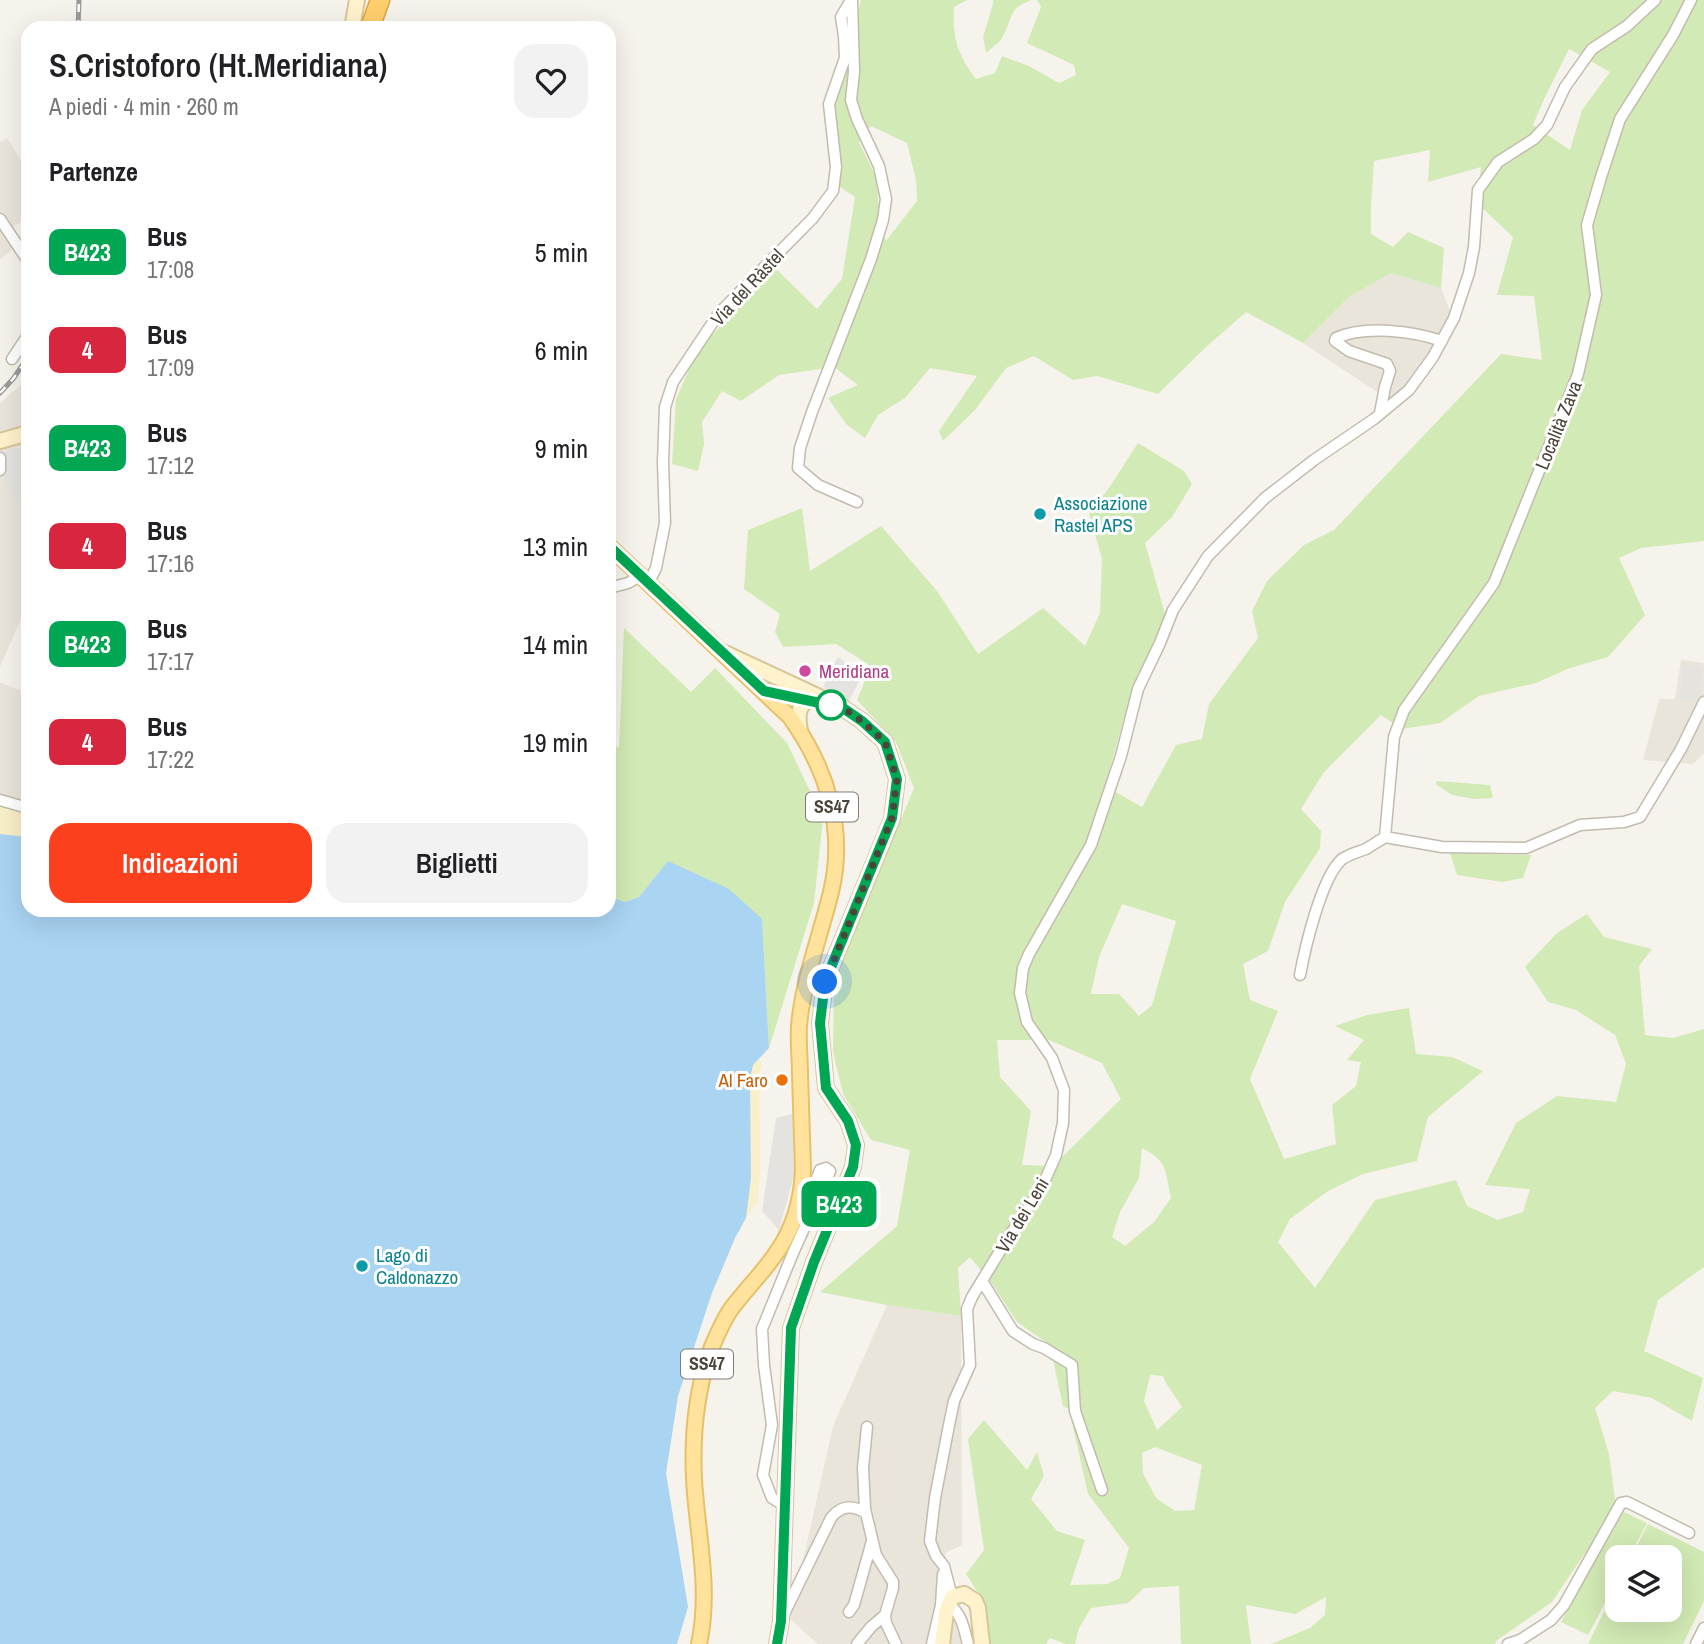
<!DOCTYPE html>
<html lang="it">
<meta charset="utf-8">
<style>
body{margin:0;font-family:"Archivo Narrow",sans-serif;background:#f2f2f2;color:#202124;height:100vh;display:flex;flex-direction:column;font-size:26px;white-space:nowrap}
*{box-sizing:border-box;margin:0}
p{font-size:23px;color:#757577}
.icon{flex:none;width:38px;height:38px;fill:none;stroke:currentColor;stroke-width:2;stroke-linecap:round;stroke-linejoin:round}
.map{position:relative;flex:1;overflow:hidden}
.sheet{position:absolute;left:21px;top:21px;width:595px;height:896px;display:flex;flex-direction:column;background:#fff;border-radius:21px;box-shadow:0 7px 28px #0002}
.sheet>*{flex:none}
.badge{padding:0 14px;border-radius:10px;font-size:24px;line-height:46px}
.tools{position:absolute;left:1605px;top:1545px;display:grid;gap:14px}
.tools a{display:grid;place-items:center;width:77px;height:77px;border-radius:14px;background:#fff;box-shadow:0 7px 28px #0002;font-size:35px}
.you{position:absolute;width:35px;height:35px;margin:-18px;border:5px solid #fff;border-radius:50%;background:#1a73e8;box-shadow:0 0 0 10px #1a73e833}
.map>.badge{position:absolute;translate:-50% -50%;box-shadow:0 0 0 4px #fff}
h2{padding:0 28px;font-size:26px;line-height:63px}
.round{display:grid;place-items:center;flex:none;width:74px;height:74px;border-radius:21px;background:#f2f2f2}
.overview{display:flex;align-items:center;justify-content:space-between;height:119px;padding:0 28px}
h1{font-size:33px;font-weight:600;line-height:52px}
.button{display:flex;gap:14px;margin-top:auto;padding:14px 28px}
.button a{flex:1;height:80px;border-radius:21px;background:#fc3f1d;color:#fff;font-size:28px;font-weight:600;line-height:80px;text-align:center}
.button a+a{background:#f2f2f2;color:#202124}
ul{padding:0;list-style:none}
li{display:flex;align-items:center;gap:21px;height:98px;padding:0 28px}
li div{flex:1}
li b{display:block;font-size:26px}
li em{font-style:normal}
li .badge{min-width:77px;font-weight:700;text-align:center}
.map>svg:first-child{display:block}
.residential{fill:#eae5da}
.green{fill:#d2eab5;fill-rule:evenodd}
.sand{fill:#f9efc9}
.parking{fill:#e5e3e0}
.water{fill:#a9d4f2}
.lines{fill:none;stroke-linecap:round;stroke-linejoin:round}
.street-casing{stroke:#c2bbae;stroke-width:13}
.secondary-casing{stroke:#d6c79b;stroke-width:18}
.primary-casing{stroke:#e6c16a;stroke-width:18}
.highway-casing{stroke:#e0a43c;stroke-width:21}
.street{stroke:#fff;stroke-width:10}
.secondary{stroke:#fff3cd;stroke-width:14}
.primary{stroke:#ffe39c;stroke-width:14}
.highway{stroke:#ffcf6e;stroke-width:18}
.rail-casing{stroke:#9a9a9a;stroke-width:5}
.rail{stroke:#fff;stroke-width:2.5;stroke-dasharray:8;stroke-linecap:butt}
.line-casing{stroke:#fff;stroke-width:16}
.line{stroke:#00a651;stroke-width:10}
.walk{stroke:#4b4439;stroke-width:7;stroke-dasharray:0 12.6}
.culture-dot{fill:#0f9aa8;stroke:#fff;stroke-width:2.5}
.hotel-dot{fill:#d1479c;stroke:#fff;stroke-width:2.5}
.stop-dot{fill:#fff;stroke:#00a651;stroke-width:3.5}
.food-dot{fill:#e8710a;stroke:#fff;stroke-width:2.5}
.labels{text-anchor:middle;stroke-width:6;stroke-linejoin:round;paint-order:stroke}
.shield{fill:#fff;stroke:#817c74;stroke-width:2}
.shield-label{font-size:18px;font-weight:bold;fill:#4b4439}
.street-label{font-size:19px;fill:#4b4439;stroke:#fff}
.culture-label{font-size:19px;fill:#0d838f;stroke:#fff;text-anchor:start}
.hotel-label{font-size:19px;fill:#b23c85;stroke:#fff;text-anchor:start}
.food-label{font-size:19px;fill:#c56008;stroke:#fff;text-anchor:end}
</style>
<div class="map">
<svg width="1704" height="1644" viewBox="0 0 1704 1644">
<rect width="100%" height="100%" fill="#f6f3ec"/>
<!-- residential -->
<path class="residential" d="M7,138L28,172V216L13,227L22,241L0,260V142Z
M1391,273L1441,288L1450,311L1432,359L1394,403L1303,343L1349,297Z
M28,373V602L0,667V403L23,383Z
M1681,660L1704,663V753L1693,764L1643,760L1659,699H1675Z
M0,682L28,694V803L0,795Z
M887,1305L961,1316L962,1545L945,1553L962,1644H818L790,1619L833,1426Z"/>
<!-- green -->
<path class="green" d="M861,0H967L954,7C952,37 958,55 976,79L995,73L1002,56L1029,66L1059,83L1076,75L1074,65L1027,43L1041,7L1037,0H1704V541L1641,548L1619,558L1645,615L1608,657L1570,668L1536,683L1479,696L1440,723L1402,729L1381,715L1324,772L1301,809L1321,831L1320,848L1285,902L1268,951L1243,964L1250,1000L1278,1011L1250,1079L1284,1159L1336,1144L1332,1105L1356,1086L1361,1062L1347,1060L1364,1040L1335,1026L1367,1015L1409,1008L1416,1054L1452,1057L1483,1071L1428,1117L1417,1161L1363,1174L1328,1191L1290,1219L1278,1242L1315,1288L1375,1200L1456,1180L1467,1206L1498,1220L1523,1212L1530,1189L1485,1185L1516,1123L1557,1096L1616,1102L1626,1064L1615,1035L1576,1010L1548,1002L1525,967L1557,933L1587,914L1604,937L1652,949L1639,966L1645,1035L1673,1038L1704,1029V1267L1658,1300L1644,1351L1703,1378L1692,1421L1652,1398L1613,1391L1595,1408L1609,1454L1616,1507L1552,1602L1496,1641L1495,1644H1271L1310,1628L1325,1615L1326,1597L1295,1614L1246,1605L1251,1644H1181L1179,1586L1144,1588L1128,1603L1091,1608L1079,1628L1075,1644H1066L1050,1638L1046,1644H990L983,1600L966,1574L984,1550L968,1439L984,1420L1027,1470L1037,1452L1044,1476L1031,1499L1057,1531L1085,1540L1070,1585L1107,1584L1120,1578L1129,1548L1088,1494L1069,1409L1063,1406L1050,1345L1017,1322L993,1285L970,1257L958,1268L961,1316L887,1305L820,1292L897,1226L910,1150L871,1140L843,1094L833,1052L834,982L914,788L896,742L857,700L871,666L836,644L783,647L775,632L780,614L744,589L748,530L802,508L810,571L881,526L937,591L978,654L1043,608L1085,646L1100,613L1102,559L1089,513L1109,488L1138,443L1184,471L1192,484L1172,517L1145,543L1165,614L1151,654L1131,693L1105,786L1142,807L1176,745L1202,739L1209,704L1258,638L1252,611L1267,581L1304,545L1334,530L1501,354L1542,360L1534,296L1497,295L1513,237L1477,203L1481,167L1428,182L1430,150L1374,161L1371,207V234L1393,247L1408,232L1444,248L1441,288L1391,273L1349,297L1303,343L1246,312L1205,348L1158,394L1097,376L1073,380L1034,356L1006,368L975,410L943,441L939,431L977,376L930,368L905,398L878,415L865,438L846,424L828,398L858,385L834,367L779,375L741,401L722,391L702,422L704,444L698,471L672,464L676,399L698,350L775,268L817,309L842,279L855,197L840,187L832,99L845,66ZM1569,49L1610,72L1582,110L1570,150L1533,125L1545,97ZM871,126L907,143L916,180L917,201L886,241L879,213L877,179L859,142ZM1122,904L1176,921L1152,1005L1139,1016L1119,994H1091L1099,957ZM997,1040H1049L1102,1063L1121,1099L1053,1166L1022,1165L1031,1111L1000,1077ZM1142,1148C1168,1161 1165,1171 1171,1198L1154,1222L1125,1246L1112,1237L1120,1212L1139,1178ZM1150,1375L1163,1376L1166,1383L1182,1407L1157,1430L1144,1401ZM1155,1447L1202,1465L1194,1510L1175,1511L1156,1498L1143,1473L1142,1453Z
M993,0H1032C1007,8 1013,19 1002,38C999,43 991,48 986,53L983,37L993,4Z
M624,628L691,692L715,668L787,743L823,818L814,903L769,1048L762,919L668,861L639,897L625,902L609,896V743L619,748Z
M1437,781L1490,785L1493,798L1475,799L1452,795L1437,785L1436,783Z
M1450,853L1531,855L1523,878L1502,882L1457,875Z
M1618,1509L1647,1523L1629,1557L1617,1558V1580L1588,1635L1561,1622Z
M1648,1524L1704,1552V1601L1683,1644H1588L1617,1586V1610H1670V1558L1631,1557Z"/>
<!-- sand -->
<path class="sand" d="M0,806L28,813V837L0,834Z
M759,1057L762,1066L759,1074L760,1172L758,1201L746,1218L751,1178L750,1079L753,1065Z"/>
<!-- parking -->
<path class="parking" d="M28,445V523L3,477L8,472L4,451Z
M838,657L863,674L848,703L823,687Z
M1683,665L1702,667L1700,701L1680,700Z
M793,1114L794,1175L779,1230L762,1211L776,1118Z"/>
<!-- water -->
<path class="water" d="M0,834L28,837V910H609V896L625,902L639,897L668,861L729,889L762,919L769,1048L753,1065L750,1079L751,1178L746,1218L735,1238L712,1293L678,1396L666,1473L688,1607L677,1644H0Z"/>
<g class="lines">
<!-- street casing -->
<g class="street-casing">
<path id="street" d="M1691,0L1673,35L1620,119L1601,177L1587,225L1596,295L1578,374L1494,583L1404,710L1394,737L1385,837L1442,847L1526,848L1580,825L1624,822L1640,817L1681,749L1704,702
M852,1L854,72L851,100L857,119L879,166L886,199L883,220L871,259L812,412L800,448L798,468L818,485L857,502
M0,219L28,261
M12,359L28,335
M1380,413L1385,387L1390,371L1387,364L1349,351L1335,341L1336,338C1365,325 1413,331 1442,341
M0,458V470
M648,584L656,568L665,523L663,462L665,407L673,382L719,313L813,218L833,191L836,167L829,104L845,58L844,36L841,17L851,0
M609,588L628,583L640,576
M0,800L28,808
M1300,975C1305,948 1321,879 1341,860C1347,855 1358,852 1366,849C1372,845 1379,841 1385,837
M982,1281L1013,1331L1033,1344L1044,1348L1072,1365L1075,1411L1102,1490
M867,1427L863,1468L865,1509L876,1555L893,1582V1588L885,1615L886,1623L896,1644
M785,1506L772,1498L763,1475L772,1425L764,1365L762,1329L793,1253L830,1171L826,1168L820,1170L817,1178L816,1188L800,1209
M952,1597L944,1566L936,1556L930,1541L935,1498L949,1425L954,1401L970,1365L967,1309L972,1297L1008,1238L1041,1189L1056,1155L1063,1123L1064,1090L1052,1058L1027,1022L1020,993L1023,968L1029,954L1091,845L1121,756L1138,689L1160,643L1173,610L1208,556L1265,498L1314,460L1374,419L1409,390L1433,357L1454,318L1469,273L1474,247L1478,190L1498,162L1534,139L1547,125L1565,87L1592,49L1627,26L1655,0
M948,1604C962,1613 964,1629 968,1644
M849,1612L854,1605L872,1541
M783,1616L831,1518C841,1505 853,1505 866,1513
M857,1644L871,1627L885,1615
M932,1644L941,1605L943,1574
M1508,1644L1520,1640L1551,1620L1564,1605L1621,1503L1627,1502L1689,1533
M1696,1644L1704,1628"/>
</g>
<!-- secondary casing -->
<g class="secondary-casing">
<path id="secondary" d="M352,28L357,0
M0,441L28,433
M725,653L843,708L862,721L885,742L897,779L892,819L825,982L820,1023L826,1088L848,1121L856,1145L853,1167L814,1262L791,1328L781,1621L777,1644
M764,691L815,701
M800,731C798,718 796,707 809,699
M942,1644L946,1612L952,1597L964,1594L975,1601L978,1608L982,1644"/>
</g>
<!-- primary casing -->
<g class="primary-casing">
<path id="primary" d="M609,546L790,717C827,769 846,829 831,892C820,937 803,980 799,1026C798,1042 800,1059 800,1074C801,1106 802,1138 803,1170C802,1193 797,1216 786,1237C772,1264 749,1285 731,1309C723,1321 713,1343 708,1357C696,1396 692,1439 694,1479C697,1534 711,1589 699,1644"/>
</g>
<!-- highway casing -->
<g class="highway-casing">
<path id="highway" d="M370,28L380,0"/>
</g>
<!-- street -->
<use href="#street" class="street"/>
<!-- secondary -->
<use href="#secondary" class="secondary"/>
<!-- primary -->
<use href="#primary" class="primary"/>
<!-- highway -->
<use href="#highway" class="highway"/>
<!-- rail casing -->
<g class="rail-casing">
<path id="rail" d="M78,28L79,0
M0,393L13,379L28,357"/>
</g>
<!-- rail -->
<use href="#rail" class="rail"/>
</g>
<g class="lines">
<!-- line casing -->
<g class="line-casing">
<path id="line" d="M609,546L764,691L843,708L862,721L885,742L897,779L892,818L825,982L820,1023L826,1088L848,1121L856,1145L853,1167L814,1262L791,1328L781,1621L777,1644"/>
</g>
<!-- line -->
<use href="#line" class="line"/>
<!-- walk -->
<path class="walk" d="M825,982L892,818L897,779L885,742L862,721L843,708L826,704L831,705"/>
</g>
<!-- markers -->
<g class="culture-dot">
<circle cx="1040" cy="514" r="7"/>
<circle cx="362" cy="1266" r="7"/>
</g>
<circle class="hotel-dot" cx="805" cy="671" r="7"/>
<circle class="stop-dot" cx="831" cy="705" r="14"/>
<circle class="food-dot" cx="782" cy="1080" r="7"/>
<g class="labels">
<!-- shield labels -->
<g class="shield">
<rect x="806" y="792.5" width="52" height="29" rx="5"/>
<rect x="681" y="1349.5" width="52" height="29" rx="5"/>
</g>
<g class="shield-label">
<text x="832" y="813">SS47</text>
<text x="707" y="1370">SS47</text>
</g>
<!-- street labels -->
<g class="street-label">
<text transform="translate(747 287) rotate(-47)" y="7">Via del Ràstel</text>
<text transform="translate(1558 425) rotate(-68)" y="7">Località Zava</text>
<text transform="translate(1022 1215) rotate(-59)" y="7">Via dei Leni</text>
</g>
<!-- culture labels -->
<g class="culture-label">
<text x="1054" y="510">Associazione<tspan x="1054" dy="22">Rastel APS</tspan></text>
<text x="376" y="1262">Lago di<tspan x="376" dy="22">Caldonazzo</tspan></text>
</g>
<!-- hotel labels -->
<g class="hotel-label">
<text x="819" y="678">Meridiana</text>
</g>
<!-- food labels -->
<g class="food-label">
<text x="768" y="1087">Al Faro</text>
</g>
</g>
</svg>
<div class="tools">
<a><svg class="icon" aria-label="layers" viewBox="0 0 24 24"><path d="M12 4l9 5-9 5-9-5zM3 14l9 5 9-5"/></svg></a>
</div>
<div class="you" style="left:825px;top:982px"></div>
<b class="badge" style="left:839px;top:1204px;background:#00a651;color:#fff">B423</b>
<section class="sheet">
<div class="overview"><div><h1>S.Cristoforo (Ht.Meridiana)</h1><p>A piedi · 4 min · 260 m</p></div><a class="round"><svg class="icon" aria-label="heart" viewBox="0 0 24 24"><path d="M12 20l-8-8c-3-5 5-10 8-4 3-6 11-1 8 4z"/></svg></a></div>
<h2>Partenze</h2>
<ul>
<li><span class="badge" style="background:#00a651;color:#fff">B423</span><div><b>Bus</b><p>17:08</p></div><em>5 min</em></li>
<li><span class="badge" style="background:#d7263d;color:#fff">4</span><div><b>Bus</b><p>17:09</p></div><em>6 min</em></li>
<li><span class="badge" style="background:#00a651;color:#fff">B423</span><div><b>Bus</b><p>17:12</p></div><em>9 min</em></li>
<li><span class="badge" style="background:#d7263d;color:#fff">4</span><div><b>Bus</b><p>17:16</p></div><em>13 min</em></li>
<li><span class="badge" style="background:#00a651;color:#fff">B423</span><div><b>Bus</b><p>17:17</p></div><em>14 min</em></li>
<li><span class="badge" style="background:#d7263d;color:#fff">4</span><div><b>Bus</b><p>17:22</p></div><em>19 min</em></li>
</ul>
<div class="button"><a>Indicazioni</a><a>Biglietti</a></div>
</section>
</div>
